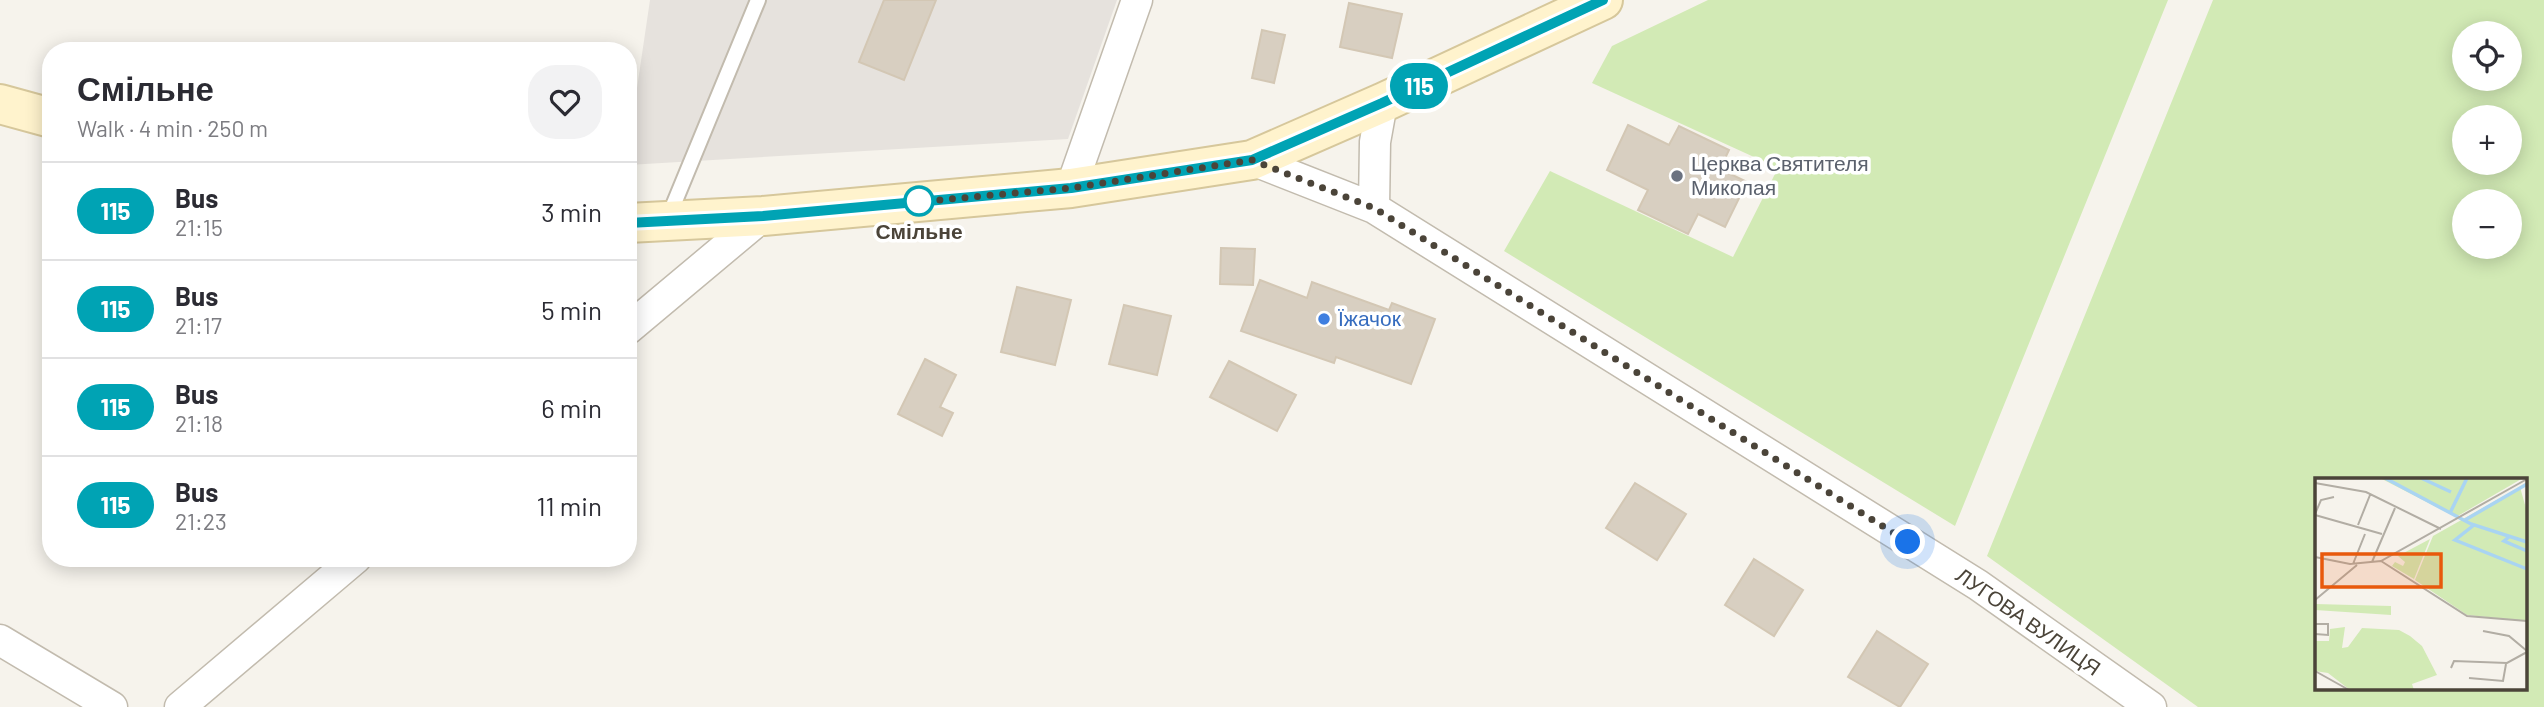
<!DOCTYPE html>
<meta charset="utf-8">
<style>
body{margin:0;font-family:Barlow,sans-serif;background:#f2f2f3;color:#2b2b33;height:100vh;display:flex;flex-direction:column;font-size:26px;white-space:nowrap}
*{box-sizing:border-box;margin:0}
p{font-size:23px;color:#7c7c81}
.icon{flex:none;width:38px;height:38px;fill:none;stroke:currentColor;stroke-width:2;stroke-linecap:round;stroke-linejoin:round}
.map{position:relative;flex:1;overflow:hidden}
.sheet{position:absolute;left:42px;top:42px;width:595px;height:525px;display:flex;flex-direction:column;background:#fff;border-radius:28px;box-shadow:0 4px 18px #0003}
.sheet>*{flex:none}
.badge{padding:0 14px;border-radius:23px;font-size:24px;line-height:46px}
.controls{position:absolute;left:2452px;top:21px;display:grid;gap:14px}
.controls a{display:grid;place-items:center;width:70px;height:70px;border-radius:50%;background:#fff;box-shadow:0 4px 18px #0003;font-size:35px}
.you{position:absolute;width:35px;height:35px;margin:-18px;border:5px solid #fff;border-radius:50%;background:#1a73e8;box-shadow:0 0 0 10px #1a73e833}
.map>.badge{position:absolute;translate:-50% -50%;box-shadow:0 0 0 4px #fff}
.round{display:grid;place-items:center;flex:none;width:74px;height:74px;border-radius:28px;background:#f2f2f3}
.summary{display:flex;align-items:center;justify-content:space-between;height:119px;padding:0 35px}
h1{font-size:33px;font-weight:700;line-height:52px}
ul{padding:0;list-style:none}
li{display:flex;align-items:center;gap:21px;height:98px;padding:0 35px;border-top:2px solid #e1e1e2}
li div{flex:1}
li b{display:block;font-size:26px}
li em{font-style:normal}
li .badge{min-width:77px;font-weight:700;text-align:center}
.map>svg:first-child{display:block}
.industrial{fill:#e6e2dd}
.green{fill:#d2eab5;fill-rule:evenodd}
.building{fill:#d8cfc1;stroke:#d3c7b4;stroke-width:2}
.lines{fill:none;stroke-linecap:round;stroke-linejoin:round}
.lane-casing{stroke:#c2bbae;stroke-width:18}
.street-casing{stroke:#c2bbae;stroke-width:33}
.secondary-casing{stroke:#d6c79b;stroke-width:42}
.lane{stroke:#fff;stroke-width:14}
.street{stroke:#fff;stroke-width:30}
.secondary{stroke:#fff3cd;stroke-width:38}
.line-casing{stroke:#fff;stroke-width:16}
.line{stroke:#00a3b4;stroke-width:10}
.walk{stroke:#4b4439;stroke-width:7;stroke-dasharray:0 12.6}
.worship-dot{fill:#6b7280;stroke:#fff;stroke-width:2.5}
.stop-dot{fill:#fff;stroke:#00a3b4;stroke-width:3.5}
.shop-dot{fill:#3f7fe0;stroke:#fff;stroke-width:2.5}
.labels{text-anchor:middle;stroke-width:7;stroke-linejoin:round;paint-order:stroke}
.worship-label{font-size:21px;fill:#5b616d;stroke:#fff;text-anchor:start}
.stop-label{font-size:21px;font-weight:bold;fill:#4b4439;stroke:#fff}
.shop-label{font-size:21px;fill:#366cbe;stroke:#fff;text-anchor:start}
.street-label{font-size:21px;fill:#4b4439;stroke:#fff}
.inset-river{fill:none;stroke:#a9d4f2;stroke-width:3.5}
.inset-road{fill:none;stroke:#b2ada4;stroke-width:2}
.view{fill:#e8590c;fill-opacity:0.15;stroke:#e8590c;stroke-width:3.5}
.inset-edge{fill:none;stroke:#4b4439;stroke-width:3.5}
</style>
<div class="map">
<svg width="2544" height="707" viewBox="0 0 2544 707">
<rect width="100%" height="100%" fill="#f6f3ec"/>
<!-- industrial -->
<path class="industrial" d="M650,0H1117L1068,139L628,165V149Z"/>
<!-- green -->
<path class="green" d="M1708,0H2168L1955,526L1504,251L1550,171L1733,257L1778,168L1592,83L1612,46Z
M2213,0H2544V707H2198L1987,556ZM2464,33H2510V79H2464ZM2464,117H2510V163H2464ZM2510,201V247H2464V201ZM2316,480H2525V688H2316Z"/>
<!-- building -->
<path class="building" d="M884,0H936L904,80L859,62Z
M1349,3L1402,14L1392,58L1340,47Z
M1262,30L1285,35L1274,83L1252,78Z
M1628,125L1669,145L1679,126L1729,150L1720,169L1747,182L1725,227L1698,214L1688,234L1638,210L1648,190L1607,170Z
M1221,248L1255,249L1253,285L1220,284Z
M1260,280L1307,298L1312,282L1389,310L1392,303L1435,319L1411,384L1336,357L1334,363L1241,331Z
M1017,287L1071,300L1055,365L1001,352Z
M1124,305L1171,316L1157,375L1109,364Z
M925,359L956,375L940,407L953,413L942,436L898,414Z
M1229,361L1296,395L1277,431L1210,397Z
M1635,483L1686,514L1657,560L1606,528Z
M1754,559L1803,590L1774,636L1725,605Z
M1877,631L1928,664L1900,707L1848,677Z"/>
<g class="lines">
<!-- lane casing -->
<g class="lane-casing">
<path id="lane" d="M668,218L758,0"/>
</g>
<!-- street casing -->
<g class="street-casing">
<path id="street" d="M1252,160L1374,208L1978,585L2151,707
M1071,188L1137,0
M1374,208L1375,142L1382,103
M628,329L763,216
M0,640L112,707
M180,707L356,558"/>
</g>
<!-- secondary casing -->
<g class="secondary-casing">
<path id="secondary" d="M0,104L51,118
M628,223L763,216L1071,188L1252,160L1382,103L1603,0"/>
</g>
<!-- lane -->
<use href="#lane" class="lane"/>
<!-- street -->
<use href="#street" class="street"/>
<!-- secondary -->
<use href="#secondary" class="secondary"/>
</g>
<g class="lines">
<!-- line casing -->
<g class="line-casing">
<path id="line" d="M628,223L763,216L1071,188L1252,160L1382,103L1603,0"/>
</g>
<!-- line -->
<use href="#line" class="line"/>
<!-- walk -->
<path class="walk" d="M919,201L917,202L1071,188L1252,160L1374,208L1908,542"/>
</g>
<!-- markers -->
<circle class="worship-dot" cx="1677" cy="176" r="7"/>
<circle class="stop-dot" cx="919" cy="201" r="14"/>
<circle class="shop-dot" cx="1324" cy="319" r="7"/>
<g class="labels">
<!-- worship labels -->
<g class="worship-label">
<text x="1691" y="171">Церква Святителя<tspan x="1691" dy="24">Миколая</tspan></text>
</g>
<!-- stop labels -->
<g class="stop-label">
<text x="919" y="239">Смільне</text>
</g>
<!-- shop labels -->
<g class="shop-label">
<text x="1338" y="326">Їжачок</text>
</g>
<!-- street labels -->
<g class="street-label">
<text transform="translate(2028 622) rotate(35)" y="7">ЛУГОВА ВУЛИЦЯ</text>
</g>
</g>
<!-- overview -->
<g transform="translate(2315 478)">
<rect width="212" height="212" fill="#f6f3ec"/>
<path d="M65,0H208L141,39ZM205,9L212,34V143L152,137L100,102L118,58ZM115,61L99,101L77,88L80,84L88,88L90,84L83,78ZM0,126L76,128V137L0,132ZM30,149L27,170L33,169L47,150L84,152L95,158L107,168L122,197L97,206L99,212H35L13,195L0,193V163H14L15,151Z" fill="#d2eab5"/>
<path class="inset-river" d="M70,0L156,46L212,64M106,0L136,14M135,35L152,0M150,42L212,6M159,47L140,62L212,91M195,58L189,63L212,73"/>
<path class="inset-road" d="M0,5L51,14L126,51M0,36L6,22L19,19M0,37L67,56M43,47L55,17M0,79L35,86L66,83L212,1M66,83L152,138L212,143M57,84L80,30M38,86L50,56M0,122L42,87M0,146H13V157L0,156M168,153L194,158L212,173M136,190L139,183L192,185L212,174M0,193L34,212M154,200L188,203L191,186"/>
<path class="view" d="M7,76H126V109H7Z"/>
<rect width="212" height="212" class="inset-edge"/>
</g>
</svg>
<div class="controls">
<a><svg class="icon" aria-label="locate" viewBox="0 0 24 24"><circle cx="12" cy="12" r="6"/><path d="M12 2v4M12 18v4M2 12h4M18 12h4"/></svg></a>
<a>+</a>
<a>−</a>
</div>
<div class="you" style="left:1908px;top:542px"></div>
<b class="badge" style="left:1419px;top:86px;background:#00a3b4;color:#fff">115</b>
<section class="sheet">
<div class="summary"><div><h1>Смільне</h1><p>Walk · 4 min · 250 m</p></div><a class="round"><svg class="icon" aria-label="heart" viewBox="0 0 24 24"><path d="M12 20l-8-8c-3-5 5-10 8-4 3-6 11-1 8 4z"/></svg></a></div>
<ul>
<li><span class="badge" style="background:#00a3b4;color:#fff">115</span><div><b>Bus</b><p>21:15</p></div><em>3 min</em></li>
<li><span class="badge" style="background:#00a3b4;color:#fff">115</span><div><b>Bus</b><p>21:17</p></div><em>5 min</em></li>
<li><span class="badge" style="background:#00a3b4;color:#fff">115</span><div><b>Bus</b><p>21:18</p></div><em>6 min</em></li>
<li><span class="badge" style="background:#00a3b4;color:#fff">115</span><div><b>Bus</b><p>21:23</p></div><em>11 min</em></li>
</ul>
</section>
</div>
